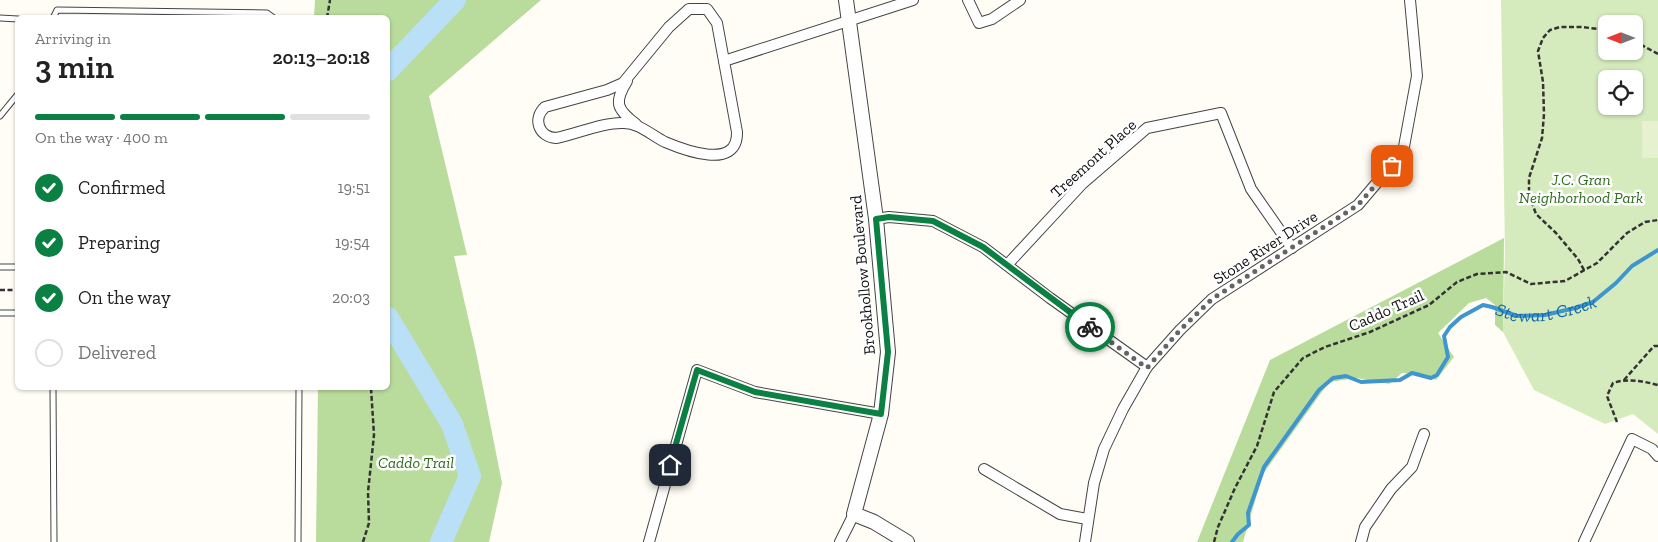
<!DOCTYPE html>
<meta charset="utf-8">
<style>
:root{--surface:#fff;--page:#f6f6f6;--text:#222;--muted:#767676;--line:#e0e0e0;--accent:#0b8043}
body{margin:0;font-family:"Zilla Slab",serif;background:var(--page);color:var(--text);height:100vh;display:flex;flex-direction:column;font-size:19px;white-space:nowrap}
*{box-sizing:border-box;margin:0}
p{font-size:16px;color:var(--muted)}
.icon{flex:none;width:28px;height:28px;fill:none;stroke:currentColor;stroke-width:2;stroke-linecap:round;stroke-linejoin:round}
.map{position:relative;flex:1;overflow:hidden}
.side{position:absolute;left:15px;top:15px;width:375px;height:375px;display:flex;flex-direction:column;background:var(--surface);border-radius:8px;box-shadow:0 1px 4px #0004}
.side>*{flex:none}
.needle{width:32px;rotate:270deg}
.fabs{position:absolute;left:1598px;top:15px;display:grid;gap:10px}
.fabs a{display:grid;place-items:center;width:45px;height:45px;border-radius:8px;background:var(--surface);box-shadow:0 1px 4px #0004;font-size:25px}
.pin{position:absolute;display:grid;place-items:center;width:42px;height:42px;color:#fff;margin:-21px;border-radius:10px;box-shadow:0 2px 8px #0006}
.courier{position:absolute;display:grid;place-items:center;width:50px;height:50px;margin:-25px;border:4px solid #0b8043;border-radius:50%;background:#fff;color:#222;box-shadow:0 1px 6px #0007}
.summary em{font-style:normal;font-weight:600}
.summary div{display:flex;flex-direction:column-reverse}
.summary{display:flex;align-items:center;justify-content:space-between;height:85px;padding:0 20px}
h1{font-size:32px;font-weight:600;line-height:38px}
.bar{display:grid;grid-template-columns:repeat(4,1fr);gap:8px 5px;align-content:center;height:60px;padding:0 20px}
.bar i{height:6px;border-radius:4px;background:var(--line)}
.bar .active{background:var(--accent)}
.bar p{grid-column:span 4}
ol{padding:0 20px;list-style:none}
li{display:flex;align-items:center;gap:15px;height:55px}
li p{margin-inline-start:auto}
li .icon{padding:5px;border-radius:50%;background:var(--accent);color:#fff;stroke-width:4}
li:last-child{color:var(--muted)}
li i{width:28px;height:28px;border:2px solid var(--line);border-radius:50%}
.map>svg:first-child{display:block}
.green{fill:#d5ebbd;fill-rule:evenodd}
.forest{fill:#b9dc9c}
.pitch{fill:#e6f2cf}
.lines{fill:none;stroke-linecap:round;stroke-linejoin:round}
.stream{stroke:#3f96cf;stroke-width:4}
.river{stroke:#b9e0f7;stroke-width:22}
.service-casing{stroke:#444;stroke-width:7}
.minor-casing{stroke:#444;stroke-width:12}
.tertiary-casing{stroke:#444;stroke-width:16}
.path{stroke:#333;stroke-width:2.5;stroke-dasharray:5 2.5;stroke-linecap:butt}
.service{stroke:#fff;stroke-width:5}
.minor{stroke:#fff;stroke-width:10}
.tertiary{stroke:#fff;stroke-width:14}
.done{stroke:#646461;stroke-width:5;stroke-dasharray:0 9}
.route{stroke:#0b8043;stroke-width:6}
.labels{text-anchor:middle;stroke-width:5;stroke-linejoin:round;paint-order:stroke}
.street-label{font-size:16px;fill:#111;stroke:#fff}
.park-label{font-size:16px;font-style:italic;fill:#2f6b1f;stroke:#fff}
.water-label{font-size:18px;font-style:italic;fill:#1768a6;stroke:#fff}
</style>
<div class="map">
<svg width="1658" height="542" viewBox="0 0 1658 542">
<rect width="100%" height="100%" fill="#fffdf5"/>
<path class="green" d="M1501,0h157v434l-25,-20 -28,10 -71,-34 -31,-58 2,-81zM1606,24h28v27h-28zM1606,79h28v27h-28z"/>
<g class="forest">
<path d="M315,0h226l-112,96 38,159 -13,1 22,96 26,131 -13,59h-173l2,-154h70v-370l-74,-1z"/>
<path d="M1504,238l-1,94 -8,-7v-20l-9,-7 -17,5 -31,30 16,24 -18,23 -16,-6 -18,-1 -13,11 -32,-6 -28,4 -66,92 -20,68h-46l73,-182z"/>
</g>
<rect class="pitch" x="1642" y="121" width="16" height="37"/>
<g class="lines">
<path class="stream" id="s1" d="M1232,542l6,-8 11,-9 -1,-12 16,-46 55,-77 14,-12 13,-2 15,6 39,-2 12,-7 19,5 6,-3 11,-18 -4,-21 6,-9 11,-10 22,-12 9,2 25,9 28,-1 30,-7 18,-6 23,-19 16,-17 26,-16"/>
<g class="river">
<path d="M388,70l67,-70"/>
<path d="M388,318l64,106 18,52 -29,66"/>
</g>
<defs>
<g id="service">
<path d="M0,18l18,1"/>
<path d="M53,18l4,-8 210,3 7,5"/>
<path d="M0,116l18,-22"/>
<path d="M0,267h18"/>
<path d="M0,313h18"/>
<path d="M53,388l1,154"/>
<path d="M298,542l1,-154"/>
</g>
<g id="minor">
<path d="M968,0l11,23 13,-4 28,-19"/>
<path d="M689,9h18l10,14 20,109c1,39 -53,18 -72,10 -14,-7 -26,-19 -41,-19 -21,-1 -47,11 -68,15 -17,-1 -24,-19 -11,-31l62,-17 16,-7 46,-56z"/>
<path d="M724,61l189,-61"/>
<path d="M627,81c-13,21 -11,28 9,43"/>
<path d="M876,219l13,-2 44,4 50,26 67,51 97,69"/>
<path d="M1007,265l75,-81 65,-56 74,-15 30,76 41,59"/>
<path d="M984,469l76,45 27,5"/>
<path d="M649,542l48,-172 58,22 126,22"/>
<path d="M840,542l14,-28"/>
<path d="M1085,542l9,-59 10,-34 19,-40 24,-42 33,-37 32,-31 146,-94 45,-53 14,-76 -7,-76"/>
<path d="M1361,542l4,-15 26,-38 21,-22 12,-33"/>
<path d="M1584,542l48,-103 20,10 6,7"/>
</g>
<path id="tertiary" d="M846,0l30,219 12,133 -7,62 -27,100 20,8 33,20"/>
</defs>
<use href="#service" class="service-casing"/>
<use href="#minor" class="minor-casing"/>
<use href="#tertiary" class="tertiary-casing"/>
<g class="path">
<path d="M327,18l3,-18"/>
<path d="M1634,41l24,13"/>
<path d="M1584,270l-6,-11 -22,-26 -20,-19 -7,-19v-17l13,-40 2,-24 -1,-32 -5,-31 5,-13 7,-8 10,-3h22l24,3"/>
<path d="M0,290h18"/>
<path d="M1624,380l30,-34h4"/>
<path d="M1617,422l-10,-26 6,-13c15,-5 29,-2 45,2"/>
<path d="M363,542l6,-19 -1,-31 6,-57 -3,-47"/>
<path d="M1214,542l4,-15 17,-39 22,-42 17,-54 29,-34 22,-11 45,-15 59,-27 28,-23 20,-8 29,-2 25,12 34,-3 32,-18 30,-30 18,-11 13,-2"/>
</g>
<use href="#service" class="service"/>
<use href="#minor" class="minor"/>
<use href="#tertiary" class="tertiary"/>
</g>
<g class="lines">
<path class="done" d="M1090,327l57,41 33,-38 32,-31 146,-94 34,-39"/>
<path class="route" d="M670,465l27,-95 58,22 126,22 7,-62 -12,-133 13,-2 44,4 50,26 107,80"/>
</g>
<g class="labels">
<g class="street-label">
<text transform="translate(1093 158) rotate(-42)" y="6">Treemont Place</text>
<text transform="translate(1265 247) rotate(-33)" y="6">Stone River Drive</text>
<text transform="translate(862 275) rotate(-95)" y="6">Brookhollow Boulevard</text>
<text transform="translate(1386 310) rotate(-24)" y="6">Caddo Trail</text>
</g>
<g class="park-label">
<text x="1581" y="185">J.C. Gran<tspan x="1581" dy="18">Neighborhood Park</tspan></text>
<text x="416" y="468">Caddo Trail</text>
</g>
<g class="water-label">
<text dy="6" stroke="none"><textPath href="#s1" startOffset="465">Stewart Creek</textPath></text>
</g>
</g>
</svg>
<div class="fabs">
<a><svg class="needle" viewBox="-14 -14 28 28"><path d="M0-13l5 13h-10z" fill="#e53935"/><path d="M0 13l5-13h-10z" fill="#767676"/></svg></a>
<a><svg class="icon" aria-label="locate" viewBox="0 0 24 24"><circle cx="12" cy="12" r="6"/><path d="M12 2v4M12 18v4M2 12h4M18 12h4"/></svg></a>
</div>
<div class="pin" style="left:1392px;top:166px;background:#ea580c"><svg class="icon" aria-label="bag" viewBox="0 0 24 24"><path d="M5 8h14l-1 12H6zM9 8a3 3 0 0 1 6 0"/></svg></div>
<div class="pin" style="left:670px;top:465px;background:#1f2937"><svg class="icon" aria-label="home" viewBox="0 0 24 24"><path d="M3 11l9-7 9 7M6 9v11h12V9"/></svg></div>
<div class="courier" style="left:1090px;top:327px"><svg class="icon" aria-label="bike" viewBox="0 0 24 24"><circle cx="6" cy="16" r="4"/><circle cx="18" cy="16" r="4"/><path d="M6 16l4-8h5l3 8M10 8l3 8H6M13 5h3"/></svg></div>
<section class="side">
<div class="summary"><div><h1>3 min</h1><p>Arriving in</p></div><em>20:13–20:18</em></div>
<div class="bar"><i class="active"></i><i class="active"></i><i class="active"></i><i></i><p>On the way · 400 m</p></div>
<ol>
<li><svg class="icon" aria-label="check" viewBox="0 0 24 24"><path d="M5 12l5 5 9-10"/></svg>Confirmed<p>19:51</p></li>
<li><svg class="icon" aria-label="check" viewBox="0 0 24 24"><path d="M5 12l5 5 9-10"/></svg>Preparing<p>19:54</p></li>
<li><svg class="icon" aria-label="check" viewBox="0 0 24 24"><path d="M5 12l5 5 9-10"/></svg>On the way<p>20:03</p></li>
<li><i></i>Delivered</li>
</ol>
</section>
</div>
